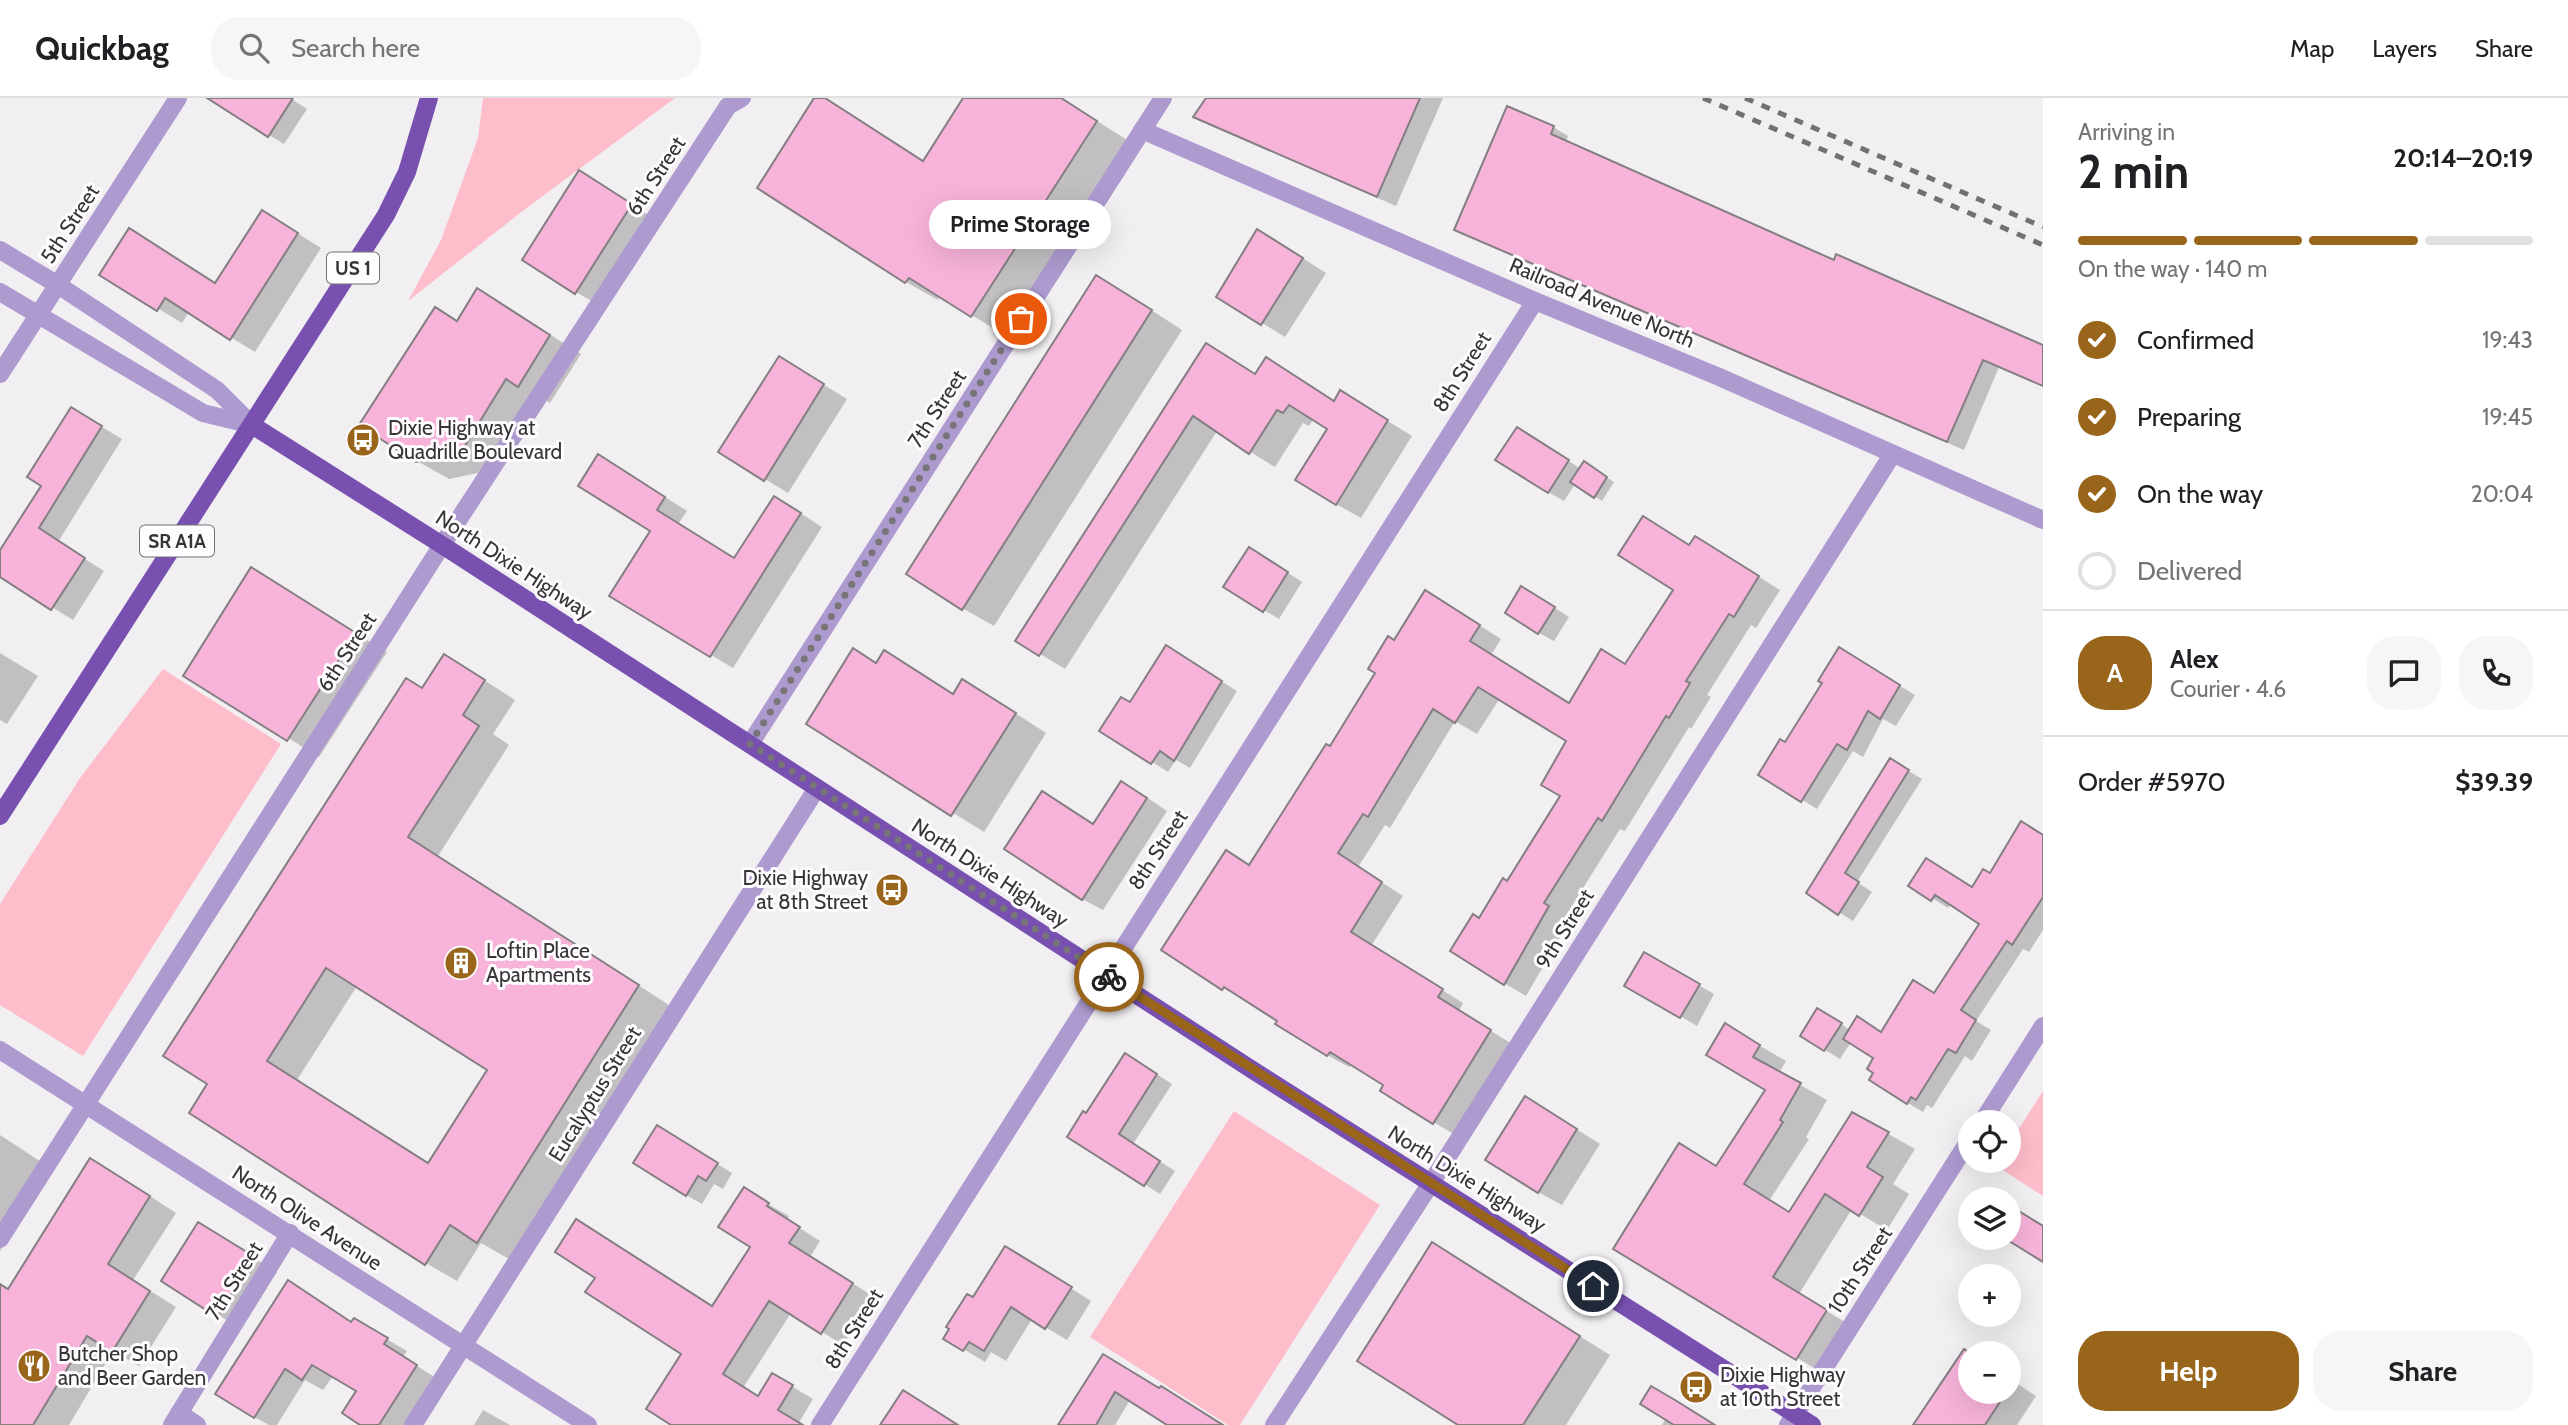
<!DOCTYPE html>
<meta charset="utf-8">
<style>
:root{--surface:#fff;--page:#f6f6f6;--text:#202124;--muted:#757577;--line:#e0e0e0;--accent:#98651a}
body{margin:0;font-family:Cabin,sans-serif;background:var(--page);color:var(--text);height:100vh;display:flex;flex-direction:column;font-size:26px;white-space:nowrap}
*{box-sizing:border-box;margin:0}
p{font-size:23px;color:var(--muted)}
.icon{flex:none;width:38px;height:38px;fill:none;stroke:currentColor;stroke-width:2;stroke-linecap:round;stroke-linejoin:round}
.map{position:relative;flex:1;overflow:hidden}
.drawer{display:flex;flex-direction:column;background:var(--surface);width:525px}
.drawer>*{flex:none}
.fabs{position:absolute;left:1958px;top:1012px;display:grid;gap:14px}
.fabs a{display:grid;place-items:center;width:63px;height:63px;border-radius:50%;background:var(--surface);box-shadow:0 7px 28px #0002;font-size:35px}
.pin{position:absolute;display:grid;place-items:center;width:60px;height:60px;color:#fff;margin:-30px;border:4px solid #fff;border-radius:50%;box-shadow:0 2px 7px #0007}
.courier{position:absolute;display:grid;place-items:center;width:70px;height:70px;margin:-35px;border:5px solid #98651a;border-radius:50%;background:#fff;color:#222;box-shadow:0 2px 9px #0007}
.bubble{position:absolute;height:49px;border-radius:24px;background:var(--surface);box-shadow:0 7px 28px #0002;font-size:23px;font-weight:700;line-height:49px;text-align:center}
.headline em{font-style:normal;font-weight:700}
.headline div{display:flex;flex-direction:column-reverse}
.headline{display:flex;align-items:center;justify-content:space-between;height:119px;padding:0 35px}
h1{font-size:46px;font-weight:700;line-height:52px}
.bar{display:grid;grid-template-columns:repeat(4,1fr);gap:10px 7px;align-content:center;height:84px;padding:0 35px}
.bar i{height:9px;border-radius:5px;background:var(--line)}
.bar .current{background:var(--accent)}
.bar p{grid-column:span 4}
.line{display:flex;align-items:center;gap:18px;padding:0 35px;border-top:2px solid var(--line)}
.line div{flex:1}
.round{display:grid;place-items:center;flex:none;width:74px;height:74px;border-radius:28px;background:var(--page)}
ol{padding:0 35px;list-style:none}
li{display:flex;align-items:center;gap:21px;height:77px}
li p{margin-inline-start:auto}
li .icon{padding:7px;border-radius:50%;background:var(--accent);color:#fff;stroke-width:4}
li:last-child{color:var(--muted)}
li i{width:38px;height:38px;border:4px solid var(--line);border-radius:50%}
.primary-button{display:flex;gap:14px;margin-top:auto;padding:14px 35px}
.primary-button a{flex:1;height:80px;border-radius:28px;background:var(--accent);color:#fff;font-size:28px;font-weight:700;line-height:80px;text-align:center}
.primary-button a+a{background:var(--page);color:var(--text)}
header{display:flex;align-items:center;gap:42px;box-sizing:border-box;height:98px;padding:0 35px;background:var(--surface);border-bottom:2px solid var(--line)}
header strong{font-size:33px}
nav{display:flex;gap:38px;margin-inline-start:auto;font-size:24px}
.search{width:490px;height:63px;background:var(--page);display:flex;align-items:center;gap:18px;box-sizing:border-box;padding:0 24px;border-radius:28px;color:var(--muted);font-size:26px}
main{display:flex;flex:1;min-height:0}
.map>svg:first-child{display:block}
.green{fill:#febdca}
.shadow{fill:#0003;fill-rule:evenodd}
.building{fill:#f7b3da;stroke:#837f81;stroke-width:2;fill-rule:evenodd}
.lines{fill:none;stroke-linecap:round;stroke-linejoin:round}
.minor{stroke:#ad9bd0;stroke-width:18}
.tertiary{stroke:#ad9bd0;stroke-width:18}
.primary{stroke:#7750b0;stroke-width:18}
.rail{stroke:#737073;stroke-width:5;stroke-dasharray:9 9;stroke-linecap:butt}
.done{stroke:#787578;stroke-width:7;stroke-dasharray:0 12.6}
.route{stroke:#98651a;stroke-width:9}
.labels{text-anchor:middle;stroke-width:6;stroke-linejoin:round;paint-order:stroke}
.shield{fill:#fffcff;stroke:#727072;stroke-width:2}
.shield-label{font-size:19px;font-weight:bold;fill:#363436}
.street-label{font-size:21px;fill:#363436;stroke:#fffcff}
.poi-label{font-size:21px;fill:#363436;stroke:#fffcff;text-anchor:start}
</style>
<header>
<strong>Quickbag</strong>
<div class="search"><svg class="icon" aria-label="search" viewBox="0 0 24 24"><circle cx="10" cy="10" r="6"/><path d="M15 15l6 6"/></svg>Search here</div>
<nav><a>Map</a><a>Layers</a><a>Share</a></nav>
</header>
<main>
<div class="map">
<svg width="2043" height="1327" viewBox="0 0 2043 1327">
<rect width="100%" height="100%" fill="#f2eff2"/>
<g class="green">
<path d="M483,0h192l-151,112 -116,91 33,-61 37,-102z"/>
<path d="M163,571l118,75 -198,312 -83,-51v-101l80,-126z"/>
<path d="M2043,993v105l-48,-31 4,-5h10v-16z"/>
<path d="M1234,1013l146,94 -140,220h-12l-138,-88z"/>
</g>
<g class="shadow">
<path d="M229,0h61l17,11 -23,35 -15,-9z"/>
<path d="M817,0h5l27,16 76,48 41,-64h95l66,42 -124,194 -63,-38 -2,4 -32,-18 -147,-94z"/>
<path d="M1208,0h235l-47,108 -182,-79 -18,-10z"/>
<path d="M1553,29l15,9 -2,6 269,121 208,84v39l-44,-19 -35,83 -492,-212 -15,-9z"/>
<path d="M603,88l52,33 -55,87 -24,-14z"/>
<path d="M286,128l35,22 -66,104 -66,-40 -7,11 -80,-49 113,10z"/>
<path d="M1282,147l44,28 -41,64 -67,-41z"/>
<path d="M1128,197l54,35 -188,296 -32,-18z"/>
<path d="M509,211l72,45 -31,49 -12,-7 -46,74 -43,9 -32,-18 41,-139z"/>
<path d="M1206,247l50,30 79,27 30,5 47,29 -51,82 -25,-14 -6,-76 -16,-10 -5,8 -6,-3 -28,44 -58,-36 -152,238 -48,-29z"/>
<path d="M803,274l44,27 -59,94 -23,-14z"/>
<path d="M92,323l30,18 -64,103 46,29 -31,49 -73,-45v-21z"/>
<path d="M1533,340l48,31 10,-1 23,14 -12,19 -27,-17 -11,17 -16,-9z"/>
<path d="M621,371l66,42 -9,13 57,36 62,-49 25,16 -89,141 -22,-13z"/>
<path d="M1690,448l27,5 63,39 -24,38 -5,-3 -44,70 4,2 -20,32 -2,-2 -64,104 -5,-2 -55,88 5,3 -44,76 -22,-13 -25,-63 29,-37 55,-87 6,-56 -69,-42 -23,36 -22,-13 -65,107 -5,-3 -27,42 45,29 -32,50 92,57 -4,8 53,33 -57,91 -73,-44 4,-6 -34,-22 -3,4 -22,-12 -47,-35 -35,-22 -1,2 -21,-12 27,-122 81,-118 63,-106 53,-37 54,34 -10,16 79,49 56,-38 50,-76z"/>
<path d="M1265,460l37,24 -23,37 -15,-9z"/>
<path d="M283,490l104,64 -68,105 -133,-82z"/>
<path d="M1538,499l31,20 -15,24 -15,-8z"/>
<path d="M0,555l38,23 -31,48 -7,-4z"/>
<path d="M1182,559l55,34 -47,77 -14,-8 -8,12 -66,-42z"/>
<path d="M1854,560l61,37 -19,31 -13,-7 -20,38 -10,-6 -36,58 -57,-35 26,-30 38,-62z"/>
<path d="M877,566l77,31 40,4 52,34 -62,99 -176,-109z"/>
<path d="M476,577l39,25 -22,34 16,11 -71,111 231,149 -160,254 -28,-16 -24,38 -31,-18 -216,-179 213,-394zM357,888l133,84 -60,94 -133,-84z"/>
<path d="M1890,662l32,19 -65,103 15,10 -19,29 -45,-28z"/>
<path d="M1143,697l24,16 -64,99 -21,-11 13,-73z"/>
<path d="M2043,738v94l-14,22 -6,-3 -47,72 15,9 -19,31 -7,-5 -33,52 -5,-3 -4,7 -15,-9 -33,-30 1,-15 -25,-16 -11,17 -15,-9 9,-31 16,11 32,3 53,-38 46,-72 -30,-19 -3,4 -37,-23 62,3z"/>
<path d="M1645,856l69,40 -17,32 -70,-41z"/>
<path d="M1726,928l60,35 -7,12 48,27 -21,37 3,2 -40,62 21,13 63,-100 62,35 -22,35 16,10 -22,36 -35,-21 -53,85 54,33 -29,47 -208,-126 101,-80 50,-78z"/>
<path d="M1141,966l31,20 -39,60 42,27 -15,23 -91,-58 18,-20z"/>
<path d="M1549,1014l51,32 -38,61 -24,-13z"/>
<path d="M0,1037l52,34 -52,82z"/>
<path d="M673,1039l59,36 -9,16 -9,-5 -12,20 -16,-9z"/>
<path d="M117,1077l59,38 -43,67 43,27 -37,59 -26,-15 -44,74h-69v-132l9,-2z"/>
<path d="M764,1104l25,14 -2,4 33,21 -10,16 63,39 -30,49 -52,-32 -48,75 16,10 14,-23 40,24 -15,25 2,1h-126l39,-118 40,-60z"/>
<path d="M222,1140l55,34 -36,57 -23,-14z"/>
<path d="M1026,1162l65,41 -24,39 -35,-21 -26,42 -15,-9 -6,10 -40,-24 28,-39z"/>
<path d="M1463,1165l147,92 -44,70h-104z"/>
<path d="M309,1196l44,29 1,-3 53,31 -4,6 33,21 -30,47h-43l-5,-34 -25,-15 -10,14 -18,-10 -28,45h-8l-15,-8z"/>
<path d="M1964,1253l6,4v36h39v-13l27,18 -19,29h-102z"/>
<path d="M1104,1258l117,69h-50l-41,-25 -15,25h-49z"/>
<path d="M483,1312l27,15h-36z"/>
<path d="M1666,1320l47,7h-51z"/>
</g>
<g class="building">
<path d="M207,0h86l-25,39z"/>
<path d="M814,0h11l98,63 40,-63h98l36,23 -126,196 -62,-39 -4,5 -148,-95z"/>
<path d="M1206,0h214l-43,99 -184,-80z"/>
<path d="M1507,8l47,20 -3,8 283,126 2,-6 207,91v41l-60,-26 -36,82 -493,-212z"/>
<path d="M579,72l53,34 -57,90 -53,-34z"/>
<path d="M262,112l36,23 -68,107 -65,-42 -8,13 -58,-36 30,-47 86,55z"/>
<path d="M1257,131l46,29 -42,67 -45,-28z"/>
<path d="M1096,177l56,35 -190,300 -56,-36z"/>
<path d="M477,190l73,47 -32,52 -12,-8 -45,73 -45,10 -57,-37 76,-118 22,14z"/>
<path d="M1206,245l49,31 11,-17 68,44 6,-11 48,30 -52,85 -41,-25 32,-51 -38,-24 -6,8 -6,-3 -28,44 -56,-38 -154,240 -24,-15z"/>
<path d="M779,258l45,28 -60,97 -46,-29z"/>
<path d="M71,309l31,19 -63,102 46,30 -34,52 -51,-33v-27l41,-64 -14,-9z"/>
<path d="M1517,329l52,33 -21,33 -53,-33z"/>
<path d="M598,356l67,43 -8,13 77,48 40,-62 27,17 -91,144 -101,-61 41,-65 -72,-45z"/>
<path d="M1584,363l23,16 -13,21 -24,-16z"/>
<path d="M1643,418l46,29 6,-9 64,40 -25,41 -5,-3 -43,67 4,2 -21,35 -3,-2 -64,105 -4,-3 -54,85 5,3 -45,79 -54,-34 23,-37 6,4 24,-40 4,3 53,-85 -19,-11 25,-44 -88,-54 -23,36 -22,-14 -65,108 -5,-3 -25,39 44,29 -31,50 92,57 -5,8 53,33 -58,94 -53,-33 3,-6 -53,-33 -3,4 -52,-32 2,-3 -53,-34 -2,3 -61,-40 65,-100 23,15 77,-121 4,2 45,-73 -7,-4 20,-33 6,4 31,-50 55,35 -10,16 99,62 32,-54 24,15 48,-74 -55,-35z"/>
<path d="M1249,449l39,25 -25,40 -40,-25z"/>
<path d="M251,469l105,66 -69,108 -104,-65z"/>
<path d="M1521,488l34,21 -17,27 -33,-21z"/>
<path d="M1166,547l56,36 -48,80 -14,-10 -9,13 -52,-33 22,-34 9,5z"/>
<path d="M1839,549l61,38 -20,34 -12,-8 -21,39 -10,-6 -36,58 -43,-27 22,-36 5,3 37,-59 -4,-2z"/>
<path d="M853,550l23,15 8,-13 69,44 9,-15 54,34 -65,103 -145,-92z"/>
<path d="M444,556l41,26 -22,35 16,11 -71,111 231,148 -162,258 -27,-18 -25,40 -236,-152 18,-29 -44,-28 243,-378 16,10zM326,870l161,102 -59,93 -161,-102z"/>
<path d="M1890,660l19,12 -64,103 14,9 -21,33 -32,-22z"/>
<path d="M1121,683l26,17 -65,102 -78,-51 38,-58 51,33z"/>
<path d="M2021,723l22,14v62l-31,48 -5,-4 -46,69 15,10 -20,33 -8,-4 -32,51 -5,-3 -4,7 -38,-24 4,-7 -6,-4 6,-11 -30,-19 14,-23 24,16 32,-52 21,13 45,-69 -44,-29 -4,6 -23,-15 18,-28 46,29 11,-18 7,4z"/>
<path d="M1644,854l56,32 -20,34 -56,-32z"/>
<path d="M1817,910l25,15 -18,28 -24,-15z"/>
<path d="M1725,925l35,22 -7,12 48,26 -21,37 3,2 -39,62 45,28 63,-100 37,20 -22,35 16,10 -24,39 -34,-22 -52,83 54,33 -31,50 -183,-111 66,-106 37,23 49,-76 -59,-35z"/>
<path d="M1125,955l32,21 -38,60 41,27 -16,25 -77,-49 16,-26 3,2z"/>
<path d="M1525,998l52,33 -39,64 -53,-33z"/>
<path d="M657,1027l61,38 -12,18 -8,-5 -12,20 -53,-33z"/>
<path d="M90,1060l60,38 -42,68 42,27 -38,61 -25,-16 -54,89h-33v-141l8,5z"/>
<path d="M744,1089l25,16 -2,3 33,21 -11,16 64,40 -32,51 -52,-33 -46,73 35,22 14,-23 21,12 -15,25 25,15h-132l-25,-16 35,-55 -96,-62 10,-14 -40,-26 21,-33 136,87 38,-59 -32,-20z"/>
<path d="M2009,1107l34,21v36l-34,-21z"/>
<path d="M198,1124l57,35 -38,60 -56,-36z"/>
<path d="M1432,1144l148,94 -57,89h-65l-101,-64z"/>
<path d="M1005,1148l67,41 -27,42 -34,-22 -27,44 -15,-9 -6,9 -20,-12 6,-10 -3,-2 21,-33 6,3z"/>
<path d="M288,1182l63,42 3,-4 34,20 -4,6 33,21 -38,60h-19l-18,-12 14,-22 -44,-26 -10,15 -17,-11 -31,49 -39,-24z"/>
<path d="M1964,1251l6,4v38h37l-22,34h-72z"/>
<path d="M1103,1256l56,34 2,-2 62,39h-56l-52,-33 -19,33h-38z"/>
<path d="M1651,1288l24,14 40,25h-41l-34,-21z"/>
<path d="M903,1292l55,35h-78z"/>
</g>
<g class="lines">
<g class="minor">
<path d="M1142,32l393,171 182,75 326,144"/>
<path d="M0,276l178,-276"/>
<path d="M750,646l413,-646"/>
<path d="M1982,1024l61,-96"/>
<path d="M0,1141l442,-694 286,-439 14,-8"/>
<path d="M179,1315l18,12"/>
<path d="M172,1327l118,-192"/>
<path d="M413,1327l404,-637"/>
<path d="M820,1327l715,-1124"/>
<path d="M1274,1327l157,-242 461,-728"/>
<path d="M1788,1327l182,-286"/>
</g>
<g class="tertiary">
<path d="M0,152l58,35 159,105 35,35"/>
<path d="M0,194l203,121 49,12"/>
<path d="M0,952l588,375"/>
</g>
<g class="primary">
<path d="M252,327l190,120 809,524 561,356"/>
<path d="M0,718l386,-601 21,-43 22,-74"/>
</g>
<g class="rail">
<path d="M1703,0l340,147"/>
<path d="M1745,0l298,129"/>
</g>
</g>
<g class="lines">
<path class="done" d="M1021,221l-271,425 359,233"/>
<path class="route" d="M1109,879l484,309"/>
</g>
<defs>
<symbol id="bus-disc" viewBox="-11 -11 22 22"><circle r="9.5" fill="#98651a" stroke="#fffcff"/><path d="M-5-6H5V4H4V6H2V4H-2V6H-4V4H-5ZM-3.5-4V0h7V-4ZM-3.5 1.2v1.5H-2V1.2ZM2 1.2v1.5H3.5V1.2Z" fill="#fff"/></symbol>
<symbol id="building-disc" viewBox="-11 -11 22 22"><circle r="9.5" fill="#98651a" stroke="#fffcff"/><path d="M-4-6H4V6H1V3H-1V6H-4ZM-2.5-4.3h1.7v1.8h-1.7ZM.8-4.3h1.7v1.8H.8ZM-2.5-1h1.7V.8h-1.7ZM.8-1h1.7V.8H.8Z" fill="#fff"/></symbol>
<symbol id="restaurant-disc" viewBox="-11 -11 22 22"><circle r="9.5" fill="#98651a" stroke="#fffcff"/><path d="M-5-6h1v4h1v-4h1v4h1v-4h1v5L-1.5 .5V6h-2V.5L-5-1ZM5-6V6H3V1.5H1.5Q1.5-4 5-6Z" fill="#fff"/></symbol>
</defs>
<g fill-rule="evenodd">
<use href="#bus-disc" x="344" y="323" width="38" height="38"/>
<use href="#bus-disc" x="873" y="773" width="38" height="38"/>
<use href="#building-disc" x="442" y="846" width="38" height="38"/>
<use href="#restaurant-disc" x="15" y="1249" width="38" height="38"/>
<use href="#bus-disc" x="1677" y="1270" width="38" height="38"/>
</g>
<g class="labels">
<g class="shield">
<rect x="327" y="154.5" width="52" height="31" rx="5"/>
<rect x="140" y="427.5" width="74" height="31" rx="5"/>
</g>
<g class="shield-label">
<text x="353" y="177">US 1</text>
<text x="177" y="450">SR A1A</text>
</g>
<g class="street-label">
<text transform="translate(656 78) rotate(-57)" y="7">6th Street</text>
<text transform="translate(70 126) rotate(-57)" y="7">5th Street</text>
<text transform="translate(1602 205) rotate(23)" y="7">Railroad Avenue North</text>
<text transform="translate(1462 274) rotate(-58)" y="7">8th Street</text>
<text transform="translate(937 311) rotate(-57)" y="7">7th Street</text>
<text transform="translate(514 467) rotate(33)" y="7">North Dixie Highway</text>
<text transform="translate(347 554) rotate(-57)" y="7">6th Street</text>
<text transform="translate(1158 752) rotate(-57)" y="7">8th Street</text>
<text transform="translate(990 775) rotate(33)" y="7">North Dixie Highway</text>
<text transform="translate(1565 831) rotate(-58)" y="7">9th Street</text>
<text transform="translate(595 996) rotate(-58)" y="7">Eucalyptus Street</text>
<text transform="translate(1467 1081) rotate(32)" y="7">North Dixie Highway</text>
<text transform="translate(307 1120) rotate(33)" y="7">North Olive Avenue</text>
<text transform="translate(1860 1172) rotate(-57)" y="7">10th Street</text>
<text transform="translate(234 1183) rotate(-58)" y="7">7th Street</text>
<text transform="translate(854 1231) rotate(-58)" y="7">8th Street</text>
</g>
<g class="poi-label">
<text x="388" y="337">Dixie Highway at<tspan x="388" dy="24">Quadrille Boulevard</tspan></text>
<text x="868" y="787" text-anchor="end">Dixie Highway<tspan x="868" dy="24">at 8th Street</tspan></text>
<text x="486" y="860">Loftin Place<tspan x="486" dy="24">Apartments</tspan></text>
<text x="58" y="1263">Butcher Shop<tspan x="58" dy="24">and Beer Garden</tspan></text>
<text x="1720" y="1284">Dixie Highway<tspan x="1720" dy="24">at 10th Street</tspan></text>
</g>
</g>
</svg>
<div class="fabs">
<a><svg class="icon" aria-label="locate" viewBox="0 0 24 24"><circle cx="12" cy="12" r="6"/><path d="M12 2v4M12 18v4M2 12h4M18 12h4"/></svg></a>
<a><svg class="icon" aria-label="layers" viewBox="0 0 24 24"><path d="M12 4l9 5-9 5-9-5zM3 14l9 5 9-5"/></svg></a>
<a>+</a>
<a>−</a>
</div>
<div class="pin" style="left:1021px;top:221px;background:#ea580c"><svg class="icon" aria-label="bag" viewBox="0 0 24 24"><path d="M5 8h14l-1 12H6zM9 8a3 3 0 0 1 6 0"/></svg></div>
<div class="pin" style="left:1593px;top:1188px;background:#1f2937"><svg class="icon" aria-label="home" viewBox="0 0 24 24"><path d="M3 11l9-7 9 7M6 9v11h12V9"/></svg></div>
<div class="courier" style="left:1109px;top:879px"><svg class="icon" aria-label="bike" viewBox="0 0 24 24"><circle cx="6" cy="16" r="4"/><circle cx="18" cy="16" r="4"/><path d="M6 16l4-8h5l3 8M10 8l3 8H6M13 5h3"/></svg></div>
<div class="bubble" style="left:929px;top:102px;width:182px">Prime Storage</div>
</div>
<section class="drawer">
<div class="headline"><div><h1>2 min</h1><p>Arriving in</p></div><em>20:14–20:19</em></div>
<div class="bar"><i class="current"></i><i class="current"></i><i class="current"></i><i></i><p>On the way · 140 m</p></div>
<ol>
<li><svg class="icon" aria-label="check" viewBox="0 0 24 24"><path d="M5 12l5 5 9-10"/></svg>Confirmed<p>19:43</p></li>
<li><svg class="icon" aria-label="check" viewBox="0 0 24 24"><path d="M5 12l5 5 9-10"/></svg>Preparing<p>19:45</p></li>
<li><svg class="icon" aria-label="check" viewBox="0 0 24 24"><path d="M5 12l5 5 9-10"/></svg>On the way<p>20:04</p></li>
<li><i></i>Delivered</li>
</ol>
<div class="line" style="height:126px"><b class="round" style="background:var(--accent);color:#fff">A</b><div><b>Alex</b><p>Courier · 4.6</p></div><a class="round"><svg class="icon" aria-label="chat" viewBox="0 0 24 24"><path d="M4 5h16v11H9l-5 4z"/></svg></a><a class="round"><svg class="icon" aria-label="phone" viewBox="0 0 24 24"><path d="M5 4h4l2 5-3 2q2 4 5 5l2-3 5 2v4C11 20 4 13 5 4z"/></svg></a></div>
<div class="line" style="height:91px"><div>Order #5970</div><b>$39.39</b></div>
<div class="primary-button"><a>Help</a><a>Share</a></div>
</section>
</main>
